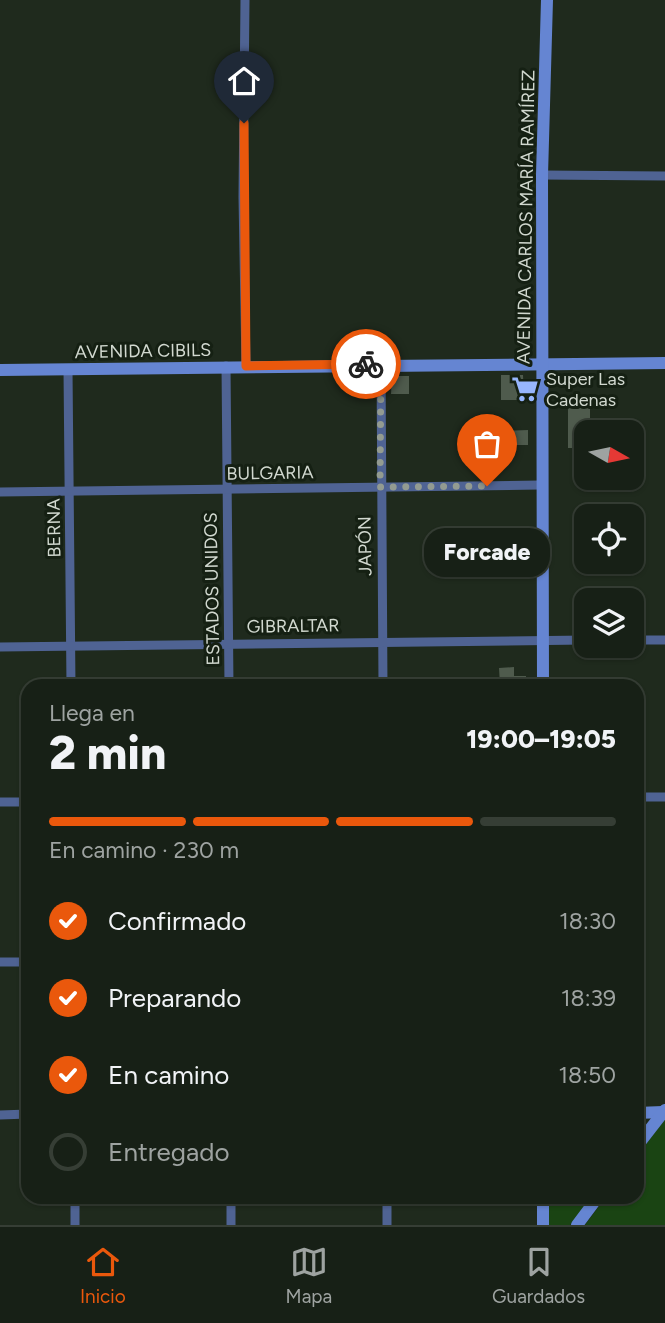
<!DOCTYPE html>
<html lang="es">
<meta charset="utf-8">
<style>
:root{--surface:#172016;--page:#20281f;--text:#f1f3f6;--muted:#9ea3a1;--line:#363e35;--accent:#ea580c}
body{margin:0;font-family:Figtree,sans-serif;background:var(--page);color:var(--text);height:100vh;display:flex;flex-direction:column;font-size:26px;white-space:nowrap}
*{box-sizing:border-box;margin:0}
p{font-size:23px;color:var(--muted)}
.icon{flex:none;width:38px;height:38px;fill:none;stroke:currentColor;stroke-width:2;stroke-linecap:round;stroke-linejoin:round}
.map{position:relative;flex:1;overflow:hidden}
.drawer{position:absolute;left:21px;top:679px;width:623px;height:525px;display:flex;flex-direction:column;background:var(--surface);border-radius:21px;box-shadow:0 2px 5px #0004,0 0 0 2px var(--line)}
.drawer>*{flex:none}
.needle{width:46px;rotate:99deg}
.tools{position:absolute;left:574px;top:420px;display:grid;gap:14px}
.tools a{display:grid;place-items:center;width:70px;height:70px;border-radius:14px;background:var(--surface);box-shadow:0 2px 5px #0004,0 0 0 2px var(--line);font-size:35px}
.pin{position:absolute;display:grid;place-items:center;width:60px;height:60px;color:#fff;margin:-72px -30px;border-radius:50% 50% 50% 0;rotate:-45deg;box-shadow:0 0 7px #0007}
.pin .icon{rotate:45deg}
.courier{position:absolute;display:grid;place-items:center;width:70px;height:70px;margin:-35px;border:5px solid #ea580c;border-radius:50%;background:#fff;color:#222;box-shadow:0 2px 9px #0007}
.bubble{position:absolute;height:49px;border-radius:21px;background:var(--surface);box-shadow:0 2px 5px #0004,0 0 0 2px var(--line);font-size:23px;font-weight:800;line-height:49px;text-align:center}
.headline em{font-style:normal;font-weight:800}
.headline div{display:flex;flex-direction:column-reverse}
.headline{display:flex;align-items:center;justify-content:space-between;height:119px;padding:0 28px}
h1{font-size:46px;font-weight:800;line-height:52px}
.bar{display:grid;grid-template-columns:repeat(4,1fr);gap:10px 7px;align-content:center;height:84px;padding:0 28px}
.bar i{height:9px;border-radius:5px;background:var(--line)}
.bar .on{background:var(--accent)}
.bar p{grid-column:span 4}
ol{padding:0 28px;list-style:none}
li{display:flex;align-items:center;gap:21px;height:77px}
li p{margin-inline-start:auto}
li .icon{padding:7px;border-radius:50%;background:var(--accent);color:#fff;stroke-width:4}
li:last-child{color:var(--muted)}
li i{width:38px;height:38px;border:4px solid var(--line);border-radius:50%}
.menu{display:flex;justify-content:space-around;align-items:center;height:98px;border-top:2px solid var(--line);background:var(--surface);font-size:19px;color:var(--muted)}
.menu a{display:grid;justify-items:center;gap:4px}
.menu .on{color:var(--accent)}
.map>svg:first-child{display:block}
.green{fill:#1a4413}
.building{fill:#4f5b4d}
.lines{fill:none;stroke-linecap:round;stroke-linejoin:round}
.street{stroke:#4f6393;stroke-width:9}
.secondary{stroke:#6585d2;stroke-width:12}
.done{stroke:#939b91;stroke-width:7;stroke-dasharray:0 12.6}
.route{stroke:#ea580c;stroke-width:9}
.labels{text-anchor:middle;stroke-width:6;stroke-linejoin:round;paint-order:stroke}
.street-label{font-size:18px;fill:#d1d8cf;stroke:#152013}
.poi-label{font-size:18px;fill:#d1d8cf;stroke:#152013;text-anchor:start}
</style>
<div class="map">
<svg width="665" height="1225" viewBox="0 0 665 1225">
<rect width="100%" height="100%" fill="#1f2a1d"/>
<g class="green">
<path d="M665,1119v106h-80l21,-28h31v-41z"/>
<path d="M549,1197h43l-22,28h-21z"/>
</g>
<g class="building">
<path d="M501,375h22l1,25h-23z"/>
<path d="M392,376h17v18h-18z"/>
<path d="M568,399h22v33h-4v4h-7v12h-11z"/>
<path d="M528,430v15h-24v-14z"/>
<rect x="511" y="530" width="16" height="12"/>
<path d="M514,667v9h12v10h-26l-1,-18z"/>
</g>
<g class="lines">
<g class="street">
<path d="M245,0l-2,197 3,169"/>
<path d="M542,175l123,1"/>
<path d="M381,364l2,322"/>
<path d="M226,366l3,320"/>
<path d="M68,370l3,316"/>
<path d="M0,492l540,-7"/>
<path d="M632,640h33"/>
<path d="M0,647l586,-7"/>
<path d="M637,797h28"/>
<path d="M0,802h28"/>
<path d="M0,962h28"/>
<path d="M0,1115l28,-1"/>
<path d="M75,1197v28"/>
<path d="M387,1197v28"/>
<path d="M231,1225v-28"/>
</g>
<g class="secondary">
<path d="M0,370l665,-7"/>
<path d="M543,686l-1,-511 5,-175"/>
<path d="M637,1113l26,-1"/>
<path d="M637,1146l28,-36"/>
<path d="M543,1197v28"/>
<path d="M577,1225l21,-28"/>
</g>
</g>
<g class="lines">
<path class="done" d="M366,364h15l-1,123 107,-1"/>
<path class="route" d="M244,123l2,243 120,-2"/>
</g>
<defs>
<symbol id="supermarket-bare" viewBox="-9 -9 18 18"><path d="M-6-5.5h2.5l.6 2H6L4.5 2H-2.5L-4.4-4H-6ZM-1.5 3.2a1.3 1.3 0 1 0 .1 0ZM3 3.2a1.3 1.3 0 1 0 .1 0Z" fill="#97b6fd" stroke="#152013" stroke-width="2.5" paint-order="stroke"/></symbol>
</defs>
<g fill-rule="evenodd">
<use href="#supermarket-bare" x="506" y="370" width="38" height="38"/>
</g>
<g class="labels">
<g class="street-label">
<text transform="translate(526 217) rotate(-89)" y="6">AVENIDA CARLOS MARÍA RAMÍREZ</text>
<text transform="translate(143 351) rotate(-1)" y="6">AVENIDA CIBILS</text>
<text transform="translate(270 473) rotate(-1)" y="6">BULGARIA</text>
<text transform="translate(54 528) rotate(-91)" y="6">BERNA</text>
<text transform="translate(365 546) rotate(-91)" y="6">JAPÓN</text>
<text transform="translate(212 589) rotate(-91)" y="6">ESTADOS UNIDOS</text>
<text transform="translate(293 626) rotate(-1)" y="6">GIBRALTAR</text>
</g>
<g class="poi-label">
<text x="546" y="385">Super Las<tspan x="546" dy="21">Cadenas</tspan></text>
</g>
</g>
</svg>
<div class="tools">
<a><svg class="needle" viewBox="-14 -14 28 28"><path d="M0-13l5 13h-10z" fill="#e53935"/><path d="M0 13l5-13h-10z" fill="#9ea3a1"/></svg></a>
<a><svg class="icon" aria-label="locate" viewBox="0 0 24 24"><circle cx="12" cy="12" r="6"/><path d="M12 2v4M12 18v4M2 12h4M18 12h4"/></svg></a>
<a><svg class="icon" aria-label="layers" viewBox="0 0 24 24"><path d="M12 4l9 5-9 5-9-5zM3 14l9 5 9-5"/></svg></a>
</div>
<div class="pin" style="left:487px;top:486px;background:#ea580c"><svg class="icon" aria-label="bag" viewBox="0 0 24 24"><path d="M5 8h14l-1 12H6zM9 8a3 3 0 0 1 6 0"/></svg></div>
<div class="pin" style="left:244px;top:123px;background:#1f2937"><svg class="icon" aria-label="home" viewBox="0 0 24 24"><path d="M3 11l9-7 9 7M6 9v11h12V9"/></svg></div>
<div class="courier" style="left:366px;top:364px"><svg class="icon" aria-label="bike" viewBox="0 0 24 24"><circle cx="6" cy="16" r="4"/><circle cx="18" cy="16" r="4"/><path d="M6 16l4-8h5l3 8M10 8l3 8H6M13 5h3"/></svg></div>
<div class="bubble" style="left:424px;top:528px;width:126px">Forcade</div>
<section class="drawer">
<div class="headline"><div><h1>2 min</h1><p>Llega en</p></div><em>19:00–19:05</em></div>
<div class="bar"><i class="on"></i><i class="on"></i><i class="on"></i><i></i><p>En camino · 230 m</p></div>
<ol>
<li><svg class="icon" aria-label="check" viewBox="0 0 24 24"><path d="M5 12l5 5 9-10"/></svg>Confirmado<p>18:30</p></li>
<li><svg class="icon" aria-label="check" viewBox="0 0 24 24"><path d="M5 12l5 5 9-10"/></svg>Preparando<p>18:39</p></li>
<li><svg class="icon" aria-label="check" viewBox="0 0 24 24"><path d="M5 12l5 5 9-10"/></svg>En camino<p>18:50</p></li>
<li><i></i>Entregado</li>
</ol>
</section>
</div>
<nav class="menu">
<a class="on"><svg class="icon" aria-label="home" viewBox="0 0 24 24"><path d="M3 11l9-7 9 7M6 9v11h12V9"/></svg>Inicio</a>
<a><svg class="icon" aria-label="map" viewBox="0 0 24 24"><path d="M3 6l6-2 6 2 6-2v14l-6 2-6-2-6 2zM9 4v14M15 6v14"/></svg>Mapa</a>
<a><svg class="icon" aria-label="saved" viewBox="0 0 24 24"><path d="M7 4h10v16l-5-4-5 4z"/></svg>Guardados</a>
</nav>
